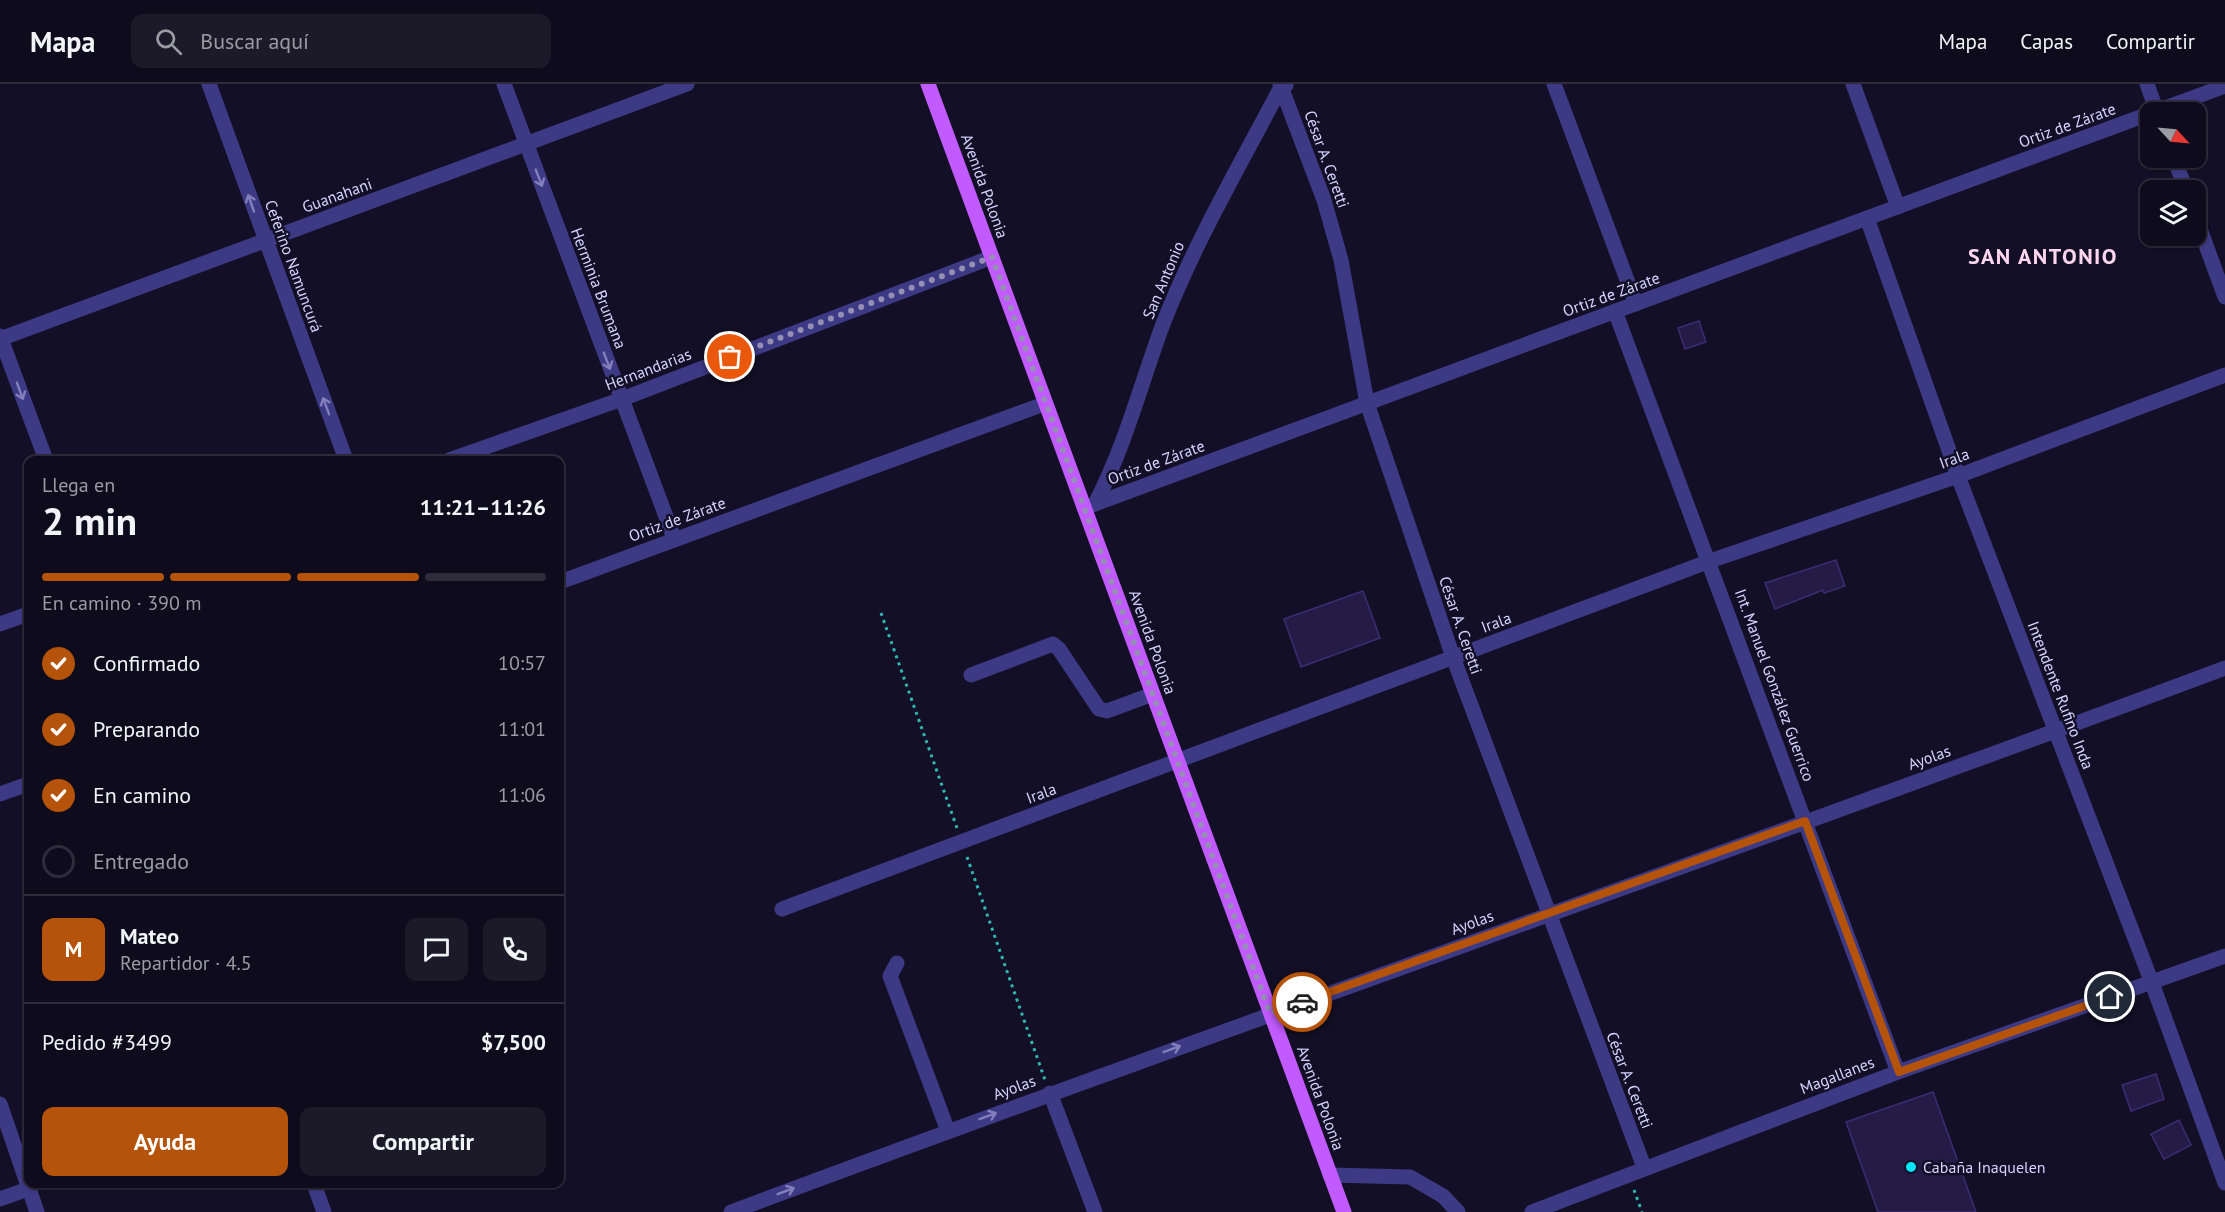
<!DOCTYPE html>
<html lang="es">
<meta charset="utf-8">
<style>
:root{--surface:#0e0b1c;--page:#1c1929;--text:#f1f3f6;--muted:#9b9ba3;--line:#2e2b3b;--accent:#b45309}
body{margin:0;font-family:"PT Sans",sans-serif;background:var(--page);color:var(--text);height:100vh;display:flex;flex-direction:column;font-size:22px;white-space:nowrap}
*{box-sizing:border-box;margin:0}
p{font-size:20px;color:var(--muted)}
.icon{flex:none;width:33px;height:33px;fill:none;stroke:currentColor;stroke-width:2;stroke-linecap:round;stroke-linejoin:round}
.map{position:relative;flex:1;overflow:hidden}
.details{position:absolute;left:24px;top:372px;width:540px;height:732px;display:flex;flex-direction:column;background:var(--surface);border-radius:12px;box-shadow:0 2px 4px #0004,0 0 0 2px var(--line)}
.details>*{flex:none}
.needle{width:39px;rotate:116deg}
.tools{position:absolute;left:2140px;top:18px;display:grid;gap:12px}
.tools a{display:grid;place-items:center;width:66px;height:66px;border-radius:12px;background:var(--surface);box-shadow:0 2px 4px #0004,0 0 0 2px var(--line);font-size:30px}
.pin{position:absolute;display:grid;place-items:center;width:51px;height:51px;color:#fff;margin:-26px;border:3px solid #fff;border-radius:50%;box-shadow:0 2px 6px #0007}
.courier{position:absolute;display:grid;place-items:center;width:60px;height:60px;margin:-30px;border:4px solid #b45309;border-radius:50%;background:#fff;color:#222;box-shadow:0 2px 8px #0007}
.overview em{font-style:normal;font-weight:700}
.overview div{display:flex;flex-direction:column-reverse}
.overview{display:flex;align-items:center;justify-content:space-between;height:102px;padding:0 18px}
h1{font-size:39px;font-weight:700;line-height:45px}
.bar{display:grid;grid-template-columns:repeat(4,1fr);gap:9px 6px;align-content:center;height:72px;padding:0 18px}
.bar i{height:8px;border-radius:4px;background:var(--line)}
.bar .on{background:var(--accent)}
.bar p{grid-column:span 4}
.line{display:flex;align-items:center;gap:15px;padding:0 18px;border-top:2px solid var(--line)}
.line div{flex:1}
.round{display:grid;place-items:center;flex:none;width:63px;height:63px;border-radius:12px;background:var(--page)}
ol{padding:0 18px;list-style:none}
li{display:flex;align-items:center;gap:18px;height:66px}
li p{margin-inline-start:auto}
li .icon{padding:6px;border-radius:50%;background:var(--accent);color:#fff;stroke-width:4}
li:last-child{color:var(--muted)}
li i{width:33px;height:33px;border:3px solid var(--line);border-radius:50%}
.button{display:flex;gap:12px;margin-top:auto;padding:12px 18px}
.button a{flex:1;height:69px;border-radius:12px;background:var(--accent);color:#fff;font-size:24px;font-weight:700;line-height:69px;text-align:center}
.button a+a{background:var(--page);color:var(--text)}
header{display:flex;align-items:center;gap:36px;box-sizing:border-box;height:84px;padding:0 30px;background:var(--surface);border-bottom:2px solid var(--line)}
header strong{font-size:28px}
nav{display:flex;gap:33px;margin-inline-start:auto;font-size:21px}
.search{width:420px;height:54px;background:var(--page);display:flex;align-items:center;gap:15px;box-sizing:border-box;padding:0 21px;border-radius:12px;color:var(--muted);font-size:22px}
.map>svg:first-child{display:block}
.building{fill:#241b47;stroke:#3b2d73;stroke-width:1.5}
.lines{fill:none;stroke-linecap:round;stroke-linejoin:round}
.path{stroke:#2fb8b0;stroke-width:3;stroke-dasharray:3 4.5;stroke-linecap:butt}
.minor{stroke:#3d3a85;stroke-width:15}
.major{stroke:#c25bff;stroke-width:15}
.oneway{stroke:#837fbc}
.done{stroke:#948fb3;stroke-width:6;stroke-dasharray:0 10.8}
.route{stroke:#b45309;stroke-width:8}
.poi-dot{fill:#00e5ff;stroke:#130f26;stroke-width:2}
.labels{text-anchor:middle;stroke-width:5;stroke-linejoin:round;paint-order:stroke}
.street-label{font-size:16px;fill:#d9d4ff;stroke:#130f26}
.poi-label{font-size:16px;fill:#d9d4ff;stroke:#130f26;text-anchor:start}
.district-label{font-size:22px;font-weight:bold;letter-spacing:1.5px;fill:#ffd6f0;stroke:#130f26}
</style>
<header>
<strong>Mapa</strong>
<div class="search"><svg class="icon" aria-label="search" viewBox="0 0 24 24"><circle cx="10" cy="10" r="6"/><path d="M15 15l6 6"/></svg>Buscar aquí</div>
<nav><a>Mapa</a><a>Capas</a><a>Compartir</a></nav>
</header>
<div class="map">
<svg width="2225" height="1128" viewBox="0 0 2225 1128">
<rect width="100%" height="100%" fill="#130f26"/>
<g class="building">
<path d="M1699,237l7,21 -21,7 -7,-21z"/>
<path d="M1836,476l9,26 -21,7 -1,-3 -48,19 -10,-26z"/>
<path d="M1363,507l17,47 -79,29 -17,-48z"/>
<path d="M2156,990l8,25 -33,12 -9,-26z"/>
<path d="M1933,1008l43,120h-98l-32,-90z"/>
<path d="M2179,1036l12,25 -27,14 -13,-25z"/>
</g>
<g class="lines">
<g class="path">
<path d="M881,529l76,215"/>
<path d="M967,773l78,223"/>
<path d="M1634,1106l8,22"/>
</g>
<g class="minor">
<path d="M209,0l137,376"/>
<path d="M504,0l170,454"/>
<path d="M1280,0l44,116 17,60 26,143 86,254 191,510"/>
<path d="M1554,0l82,220"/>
<path d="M1853,0l45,123"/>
<path d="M2147,0l10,28"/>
<path d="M2154,28l71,-26"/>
<path d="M2174,74l12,32"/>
<path d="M1867,134l91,258 194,507 73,200"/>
<path d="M2196,134l29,79"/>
<path d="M1615,227l283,761"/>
<path d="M0,252l46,124"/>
<path d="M0,255l687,-255"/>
<path d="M449,376l173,-61 370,-142"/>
<path d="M1095,420c31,-60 45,-118 68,-180 32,-82 77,-159 118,-237l5,-2"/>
<path d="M1084,424l1067,-395"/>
<path d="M560,498l484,-178"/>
<path d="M0,540l28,-10"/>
<path d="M971,591l82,-31 6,5 40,60 8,2 46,-17"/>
<path d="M0,710l28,-10"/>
<path d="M782,825l928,-348 248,-85 267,-101"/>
<path d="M897,879l-7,13 58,155"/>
<path d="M1050,1009l45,119"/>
<path d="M0,1020l37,108"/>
<path d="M1330,1091l80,2 33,19 15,16"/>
<path d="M314,1100l10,28"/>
<path d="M0,1115l28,-10"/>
<path d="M731,1128c497,-186 998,-358 1494,-544"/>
<path d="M1532,1128l366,-140 327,-116"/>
</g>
<path class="major" d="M928,0l416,1128"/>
</g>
<defs><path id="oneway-shaft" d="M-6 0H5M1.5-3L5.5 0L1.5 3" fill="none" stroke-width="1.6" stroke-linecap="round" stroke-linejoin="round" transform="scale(1.5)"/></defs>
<g class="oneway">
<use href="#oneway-shaft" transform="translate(539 94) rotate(69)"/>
<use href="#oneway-shaft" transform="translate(251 119) rotate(-109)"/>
<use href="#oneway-shaft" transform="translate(607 277) rotate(69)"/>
<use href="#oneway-shaft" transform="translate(20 307) rotate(70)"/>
<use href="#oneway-shaft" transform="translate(326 322) rotate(-110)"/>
<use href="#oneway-shaft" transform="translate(1172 965) rotate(-20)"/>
<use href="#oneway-shaft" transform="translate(988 1032) rotate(-20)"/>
<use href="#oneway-shaft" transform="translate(786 1107) rotate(-21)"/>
</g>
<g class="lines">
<path class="done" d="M730,273l262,-100 278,756 32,-11"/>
<path class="route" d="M1302,918l503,-181 94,251 211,-75"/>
</g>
<circle class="poi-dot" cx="1911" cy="1083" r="6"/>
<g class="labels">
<g class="street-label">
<text transform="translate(2067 41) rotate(-20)" y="6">Ortiz de Zárate</text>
<text transform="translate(1327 75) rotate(70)" y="6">César A. Ceretti</text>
<text transform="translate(985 102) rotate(70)" y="6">Avenida Polonia</text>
<text transform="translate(337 111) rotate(-20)" y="6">Guanahani</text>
<text transform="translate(294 182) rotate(70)" y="6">Ceferino Namuncurá</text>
<text transform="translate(1163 196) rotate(-67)" y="6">San Antonio</text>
<text transform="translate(599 204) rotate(69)" y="6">Herminia Brumana</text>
<text transform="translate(1611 210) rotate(-20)" y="6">Ortiz de Zárate</text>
<text transform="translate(648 285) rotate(-21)" y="6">Hernandarias</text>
<text transform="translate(1954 374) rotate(-20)" y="6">Irala</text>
<text transform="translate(1156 378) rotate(-20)" y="6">Ortiz de Zárate</text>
<text transform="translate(677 435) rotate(-20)" y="6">Ortiz de Zárate</text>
<text transform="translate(1496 538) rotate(-20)" y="6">Irala</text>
<text transform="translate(1461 541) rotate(71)" y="6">César A. Ceretti</text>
<text transform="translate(1153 558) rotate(70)" y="6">Avenida Polonia</text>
<text transform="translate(1775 601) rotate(70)" y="6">Int. Manuel González Guerrico</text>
<text transform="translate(2061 611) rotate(69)" y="6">Intendente Rufino Inda</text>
<text transform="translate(1929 673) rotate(-20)" y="6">Ayolas</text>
<text transform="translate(1041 709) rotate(-20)" y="6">Irala</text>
<text transform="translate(1472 838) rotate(-20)" y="6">Ayolas</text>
<text transform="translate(1837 991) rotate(-21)" y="6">Magallanes</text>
<text transform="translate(1630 996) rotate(69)" y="6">César A. Ceretti</text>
<text transform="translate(1014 1003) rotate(-20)" y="6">Ayolas</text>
<text transform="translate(1321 1014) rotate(70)" y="6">Avenida Polonia</text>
</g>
<g class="poi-label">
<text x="1923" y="1089">Cabaña Inaquelen</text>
</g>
<g class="district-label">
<text x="2043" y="180">SAN ANTONIO</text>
</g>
</g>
</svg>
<div class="tools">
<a><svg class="needle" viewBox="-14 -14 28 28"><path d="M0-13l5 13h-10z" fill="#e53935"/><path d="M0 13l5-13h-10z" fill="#9b9ba3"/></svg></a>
<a><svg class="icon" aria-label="layers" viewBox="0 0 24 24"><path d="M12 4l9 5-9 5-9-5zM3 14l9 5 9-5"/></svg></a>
</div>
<div class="pin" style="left:730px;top:273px;background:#ea580c"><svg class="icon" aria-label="bag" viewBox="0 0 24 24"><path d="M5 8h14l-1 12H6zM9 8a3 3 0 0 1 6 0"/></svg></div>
<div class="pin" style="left:2110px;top:913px;background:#1f2937"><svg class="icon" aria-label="home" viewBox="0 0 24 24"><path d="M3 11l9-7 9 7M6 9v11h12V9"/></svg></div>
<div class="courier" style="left:1302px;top:918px"><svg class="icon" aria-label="car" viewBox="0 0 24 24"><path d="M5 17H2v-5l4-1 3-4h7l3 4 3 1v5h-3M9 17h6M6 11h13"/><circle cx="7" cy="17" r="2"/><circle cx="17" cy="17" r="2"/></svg></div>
<section class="details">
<div class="overview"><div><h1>2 min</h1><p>Llega en</p></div><em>11:21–11:26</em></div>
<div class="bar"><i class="on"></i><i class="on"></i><i class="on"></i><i></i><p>En camino · 390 m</p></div>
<ol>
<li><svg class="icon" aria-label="check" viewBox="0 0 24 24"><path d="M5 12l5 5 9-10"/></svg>Confirmado<p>10:57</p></li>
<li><svg class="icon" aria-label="check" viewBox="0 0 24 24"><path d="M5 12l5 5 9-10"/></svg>Preparando<p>11:01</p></li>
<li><svg class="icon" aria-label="check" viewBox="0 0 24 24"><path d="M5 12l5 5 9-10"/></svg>En camino<p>11:06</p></li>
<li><i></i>Entregado</li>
</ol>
<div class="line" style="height:108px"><b class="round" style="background:var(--accent);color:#fff">M</b><div><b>Mateo</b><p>Repartidor · 4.5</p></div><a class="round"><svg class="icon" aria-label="chat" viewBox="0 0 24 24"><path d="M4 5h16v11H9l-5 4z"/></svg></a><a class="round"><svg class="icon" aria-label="phone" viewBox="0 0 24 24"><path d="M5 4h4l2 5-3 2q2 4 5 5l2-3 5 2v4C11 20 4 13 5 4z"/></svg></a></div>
<div class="line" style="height:78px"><div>Pedido #3499</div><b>$7,500</b></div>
<div class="button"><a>Ayuda</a><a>Compartir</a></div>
</section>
</div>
